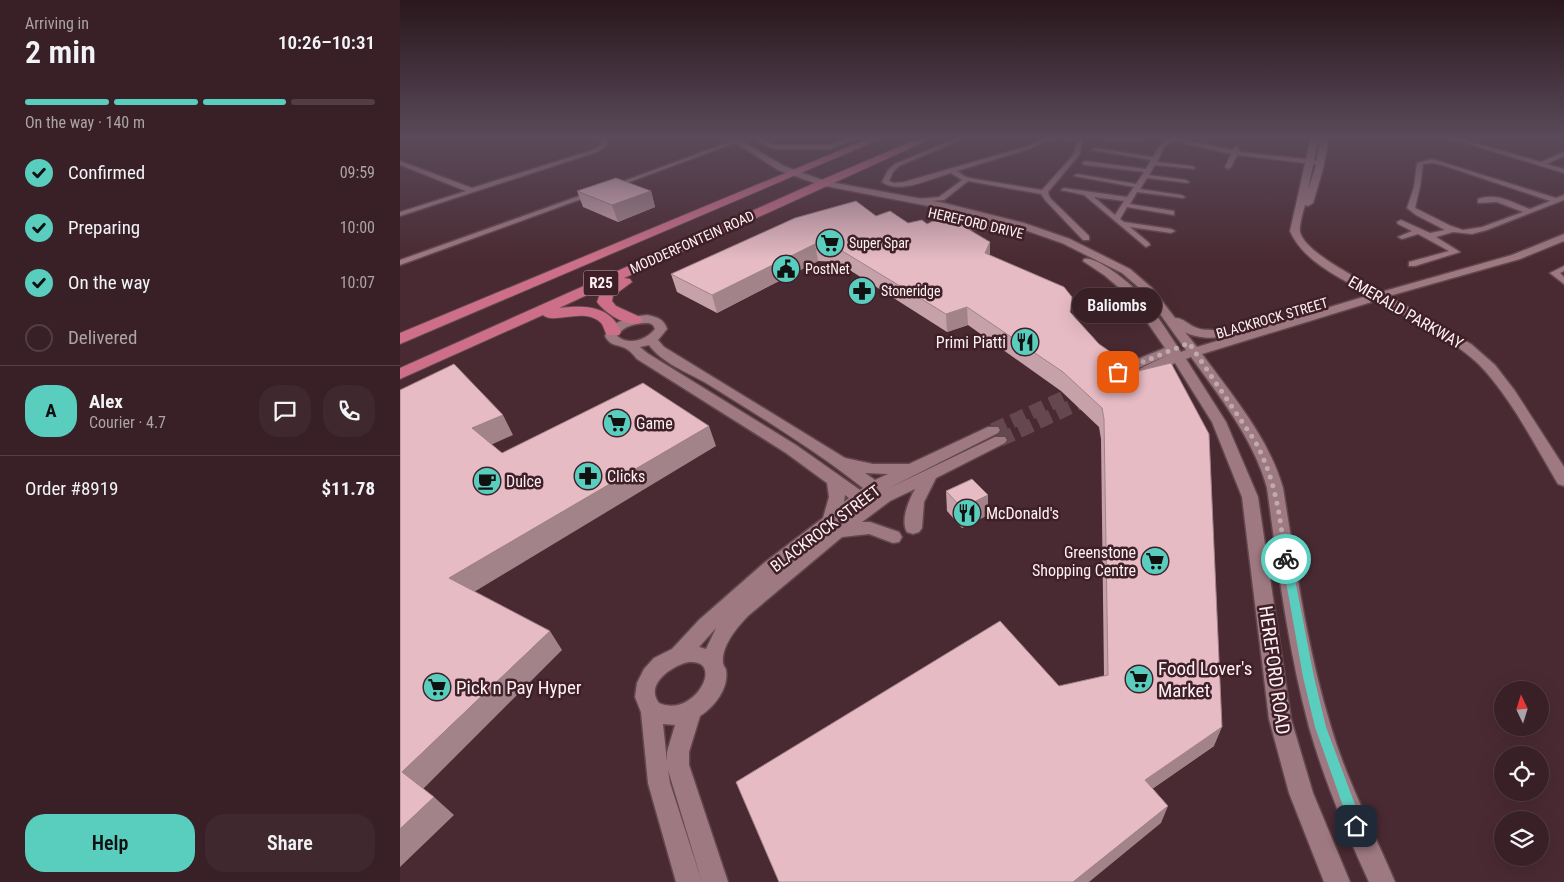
<!DOCTYPE html>
<meta charset="utf-8">
<style>
:root{--surface:#382026;--page:#3f282e;--text:#f1f3f6;--muted:#aba3a7;--line:#523e43;--accent:#59cebf}
body{margin:0;font-family:"Roboto Condensed",sans-serif;background:var(--page);color:var(--text);height:100vh;display:flex;flex-direction:column;font-size:19px;white-space:nowrap}
*{box-sizing:border-box;margin:0}
p{font-size:16px;color:var(--muted)}
.icon{flex:none;width:28px;height:28px;fill:none;stroke:currentColor;stroke-width:2;stroke-linecap:round;stroke-linejoin:round}
.map{position:relative;flex:1;overflow:hidden}
.panel{display:flex;flex-direction:column;background:var(--surface);width:400px}
.panel>*{flex:none}
.needle{width:32px;rotate:356deg}
.tools{position:absolute;left:1094px;top:681px;display:grid;gap:10px}
.tools a{display:grid;place-items:center;width:55px;height:55px;border-radius:50%;background:var(--surface);box-shadow:0 5px 20px #0002,0 0 0 1px var(--line);font-size:25px}
.pin{position:absolute;display:grid;place-items:center;width:42px;height:42px;color:#fff;margin:-21px;border-radius:10px;box-shadow:0 2px 8px #0006}
.courier{position:absolute;display:grid;place-items:center;width:50px;height:50px;margin:-25px;border:4px solid #59cebf;border-radius:50%;background:#fff;color:#222;box-shadow:0 1px 6px #0007}
.bubble{position:absolute;height:35px;border-radius:18px;background:var(--surface);box-shadow:0 5px 20px #0002,0 0 0 1px var(--line);font-size:16px;font-weight:600;line-height:35px;text-align:center}
.overview em{font-style:normal;font-weight:600}
.overview div{display:flex;flex-direction:column-reverse}
.overview{display:flex;align-items:center;justify-content:space-between;height:85px;padding:0 25px}
h1{font-size:32px;font-weight:600;line-height:38px}
.bar{display:grid;grid-template-columns:repeat(4,1fr);gap:8px 5px;align-content:center;height:60px;padding:0 25px}
.bar i{height:6px;border-radius:4px;background:var(--line)}
.bar .current{background:var(--accent)}
.bar p{grid-column:span 4}
.line{display:flex;align-items:center;gap:12px;padding:0 25px;border-top:1px solid var(--line)}
.line div{flex:1}
.round{display:grid;place-items:center;flex:none;width:52px;height:52px;border-radius:20px;background:var(--page)}
ol{padding:0 25px;list-style:none}
li{display:flex;align-items:center;gap:15px;height:55px}
li p{margin-inline-start:auto}
li .icon{padding:5px;border-radius:50%;background:var(--accent);color:#111;stroke-width:4}
li:last-child{color:var(--muted)}
li i{width:28px;height:28px;border:2px solid var(--line);border-radius:50%}
.cta{display:flex;gap:10px;margin-top:auto;padding:10px 25px}
.cta a{flex:1;height:58px;border-radius:20px;background:var(--accent);color:#111;font-size:20px;font-weight:600;line-height:58px;text-align:center}
.cta a+a{background:var(--page);color:var(--text)}
main{display:flex;flex:1;min-height:0}
.map>svg:first-child{display:block}
.lines{fill:none;stroke-linecap:round;stroke-linejoin:round}
.tertiary-tunnel{stroke:#65484f;stroke-width:14;stroke-dasharray:14 7;stroke-linecap:butt}
.minor-casing{stroke:#61474e;stroke-width:3}
.tertiary-casing{stroke:#61474e;stroke-width:3}
.primary-casing{stroke:#61474e;stroke-width:2}
.minor{fill:#9f7981;fill-rule:evenodd}
.tertiary{fill:#9f7981;fill-rule:evenodd}
.primary{fill:#cd6f89;fill-rule:evenodd}
.wall{fill:#c6a1a9}
.shaded-wall{fill:#a18389}
.building{fill:#e6bbc4;stroke:#a18389}
.route{fill:#59cebf}
.done{stroke:#bfabaf;stroke-width:5;stroke-dasharray:0 9}
.labels{text-anchor:middle;stroke-width:5;stroke-linejoin:round;paint-order:stroke}
.far-street-label{font-size:14px;fill:#fef1f3;stroke:#3f2028}
.far-poi-label{font-size:14px;fill:#fef1f3;stroke:#3f2028;text-anchor:start}
.shield{fill:#3f2028;stroke:#c5b2b6;stroke-width:1}
.shield-label{font-size:15px;font-weight:bold;fill:#fef1f3}
.street-label{font-size:16px;fill:#fef1f3;stroke:#3f2028}
.poi-label{font-size:16px;fill:#fef1f3;stroke:#3f2028;text-anchor:start}
.near-poi-label{font-size:19px;fill:#fef1f3;stroke:#3f2028;text-anchor:start}
.near-street-label{font-size:19px;fill:#fef1f3;stroke:#3f2028}
</style>
<main>
<section class="panel">
<div class="overview"><div><h1>2 min</h1><p>Arriving in</p></div><em>10:26–10:31</em></div>
<div class="bar"><i class="current"></i><i class="current"></i><i class="current"></i><i></i><p>On the way · 140 m</p></div>
<ol>
<li><svg class="icon" aria-label="check" viewBox="0 0 24 24"><path d="M5 12l5 5 9-10"/></svg>Confirmed<p>09:59</p></li>
<li><svg class="icon" aria-label="check" viewBox="0 0 24 24"><path d="M5 12l5 5 9-10"/></svg>Preparing<p>10:00</p></li>
<li><svg class="icon" aria-label="check" viewBox="0 0 24 24"><path d="M5 12l5 5 9-10"/></svg>On the way<p>10:07</p></li>
<li><i></i>Delivered</li>
</ol>
<div class="line" style="height:90px"><b class="round" style="background:var(--accent);color:#111">A</b><div><b>Alex</b><p>Courier · 4.7</p></div><a class="round"><svg class="icon" aria-label="chat" viewBox="0 0 24 24"><path d="M4 5h16v11H9l-5 4z"/></svg></a><a class="round"><svg class="icon" aria-label="phone" viewBox="0 0 24 24"><path d="M5 4h4l2 5-3 2q2 4 5 5l2-3 5 2v4C11 20 4 13 5 4z"/></svg></a></div>
<div class="line" style="height:65px"><div>Order #8919</div><b>$11.78</b></div>
<div class="cta"><a>Help</a><a>Share</a></div>
</section>
<div class="map">
<svg width="1164" height="882" viewBox="0 0 1164 882">
<rect width="100%" height="100%" fill="#4a2a32"/>
<g class="lines">
<g class="tertiary-tunnel">
<path d="M593,430l92,-42"/>
<path d="M600,440l94,-44"/>
</g>
<defs>
<g id="minor">
<path d="M196,137h6l6,8 -11,7 -197,64v-4l66,-21 -66,-26v-4l72,27 121,-38 9,-6z"/>
<path d="M359,137h6l-2,3 12,5h54l22,-8h8l-29,12h-56l-16,-7z"/>
<path d="M560,137h7l-68,29 -6,6 -4,9 5,2 10,-1 121,-35 24,-10h7l-27,12 -72,22 9,6 9,2 67,11 32,-36 3,-12 -15,-5 20,3 -2,14 -32,38 2,6 39,38v4h-6l-38,-40 -4,-6 -73,-13 -24,19 -25,2 -2,-1v-2l22,-2 23,-17 -11,-7c-20,5 -51,22 -69,9l6,-12 7,-6z"/>
<path d="M758,137h19l1,2 54,11 4,-3 3,2 -1,2 3,1 80,9 3,2 -3,2 -84,-10 -6,12 -3,2 -3,-2 6,-13 -57,-13 -10,6 -7,15 35,4 3,2 -1,1 -39,-4 -6,10 37,5 3,2 -1,1 -41,-5 -7,11 41,6 4,2 -2,1 -46,-6 -7,12 44,7v4l-47,-8 -7,12 4,3 47,7 4,2 -4,2 -41,-6 19,16 1,2 -4,2 -62,-52 -23,-5 3,-2 63,9 7,-10 -60,-11 3,-2 59,10 8,-12 -59,-7 -3,-2 3,-2 61,8 5,-9 -59,-10 3,-2 58,9 7,-12 7,-5zM694,197l30,4 -9,14z"/>
<path d="M1046,137h8l87,25 23,-10v4l-17,8 17,5v4z"/>
<path d="M335,140l5,1 -127,47 -5,-1z"/>
<path d="M1032,159l124,39 8,-3v5l-77,30 -15,4 -19,-2 -17,5 24,15 -45,14h-6v-4l40,-11 -31,-17 -16,5 -4,-2 14,-6 -14,-7 -1,-2 4,-2 29,13 15,-3 -29,-15 -9,-7 7,-21 3,-24zM1032,163l10,2 108,36 -20,8c-17,-6 -33,-17 -52,-10v4l19,-1 26,10 -41,15 -19,3 -12,-4 -36,-18 5,-21 3,-23z"/>
<path d="M193,191l3,2 -1,1 -195,71v-5z"/>
<path d="M1164,266v5l-4,2 4,4v7l-14,-11z"/>
</g>
<g id="tertiary">
<path d="M326,137h9l49,29 41,15 119,22 80,20 46,16 60,30 22,19 23,30c9,0 13,7 22,10 9,4 20,-1 27,6 -7,7 -31,3 -39,-2l12,15 173,-52c-28,-17 -66,-32 -80,-64l21,-94h8l-11,52 7,-20 6,-32h8l-6,32 -10,34 -5,3 -3,-1c-2,8 -6,19 -5,27 5,21 62,48 81,60l131,-37 52,-21v7l-44,18 -131,37 82,48 24,21 20,26 49,76v19l-6,-2c-22,-37 -44,-80 -72,-112 -27,-31 -73,-51 -108,-72l-176,54c30,41 67,84 81,134 13,80 24,161 48,239 16,54 42,103 64,155h-26c-23,-50 -45,-102 -60,-155 -21,-78 -31,-159 -42,-239 -13,-48 -47,-91 -76,-131l-5,2 40,63 32,75 33,222 22,74 37,89h-26l-35,-89 -20,-74 -27,-222 -30,-75 -37,-59 -32,15h-10l-2,-3 2,-3 37,-18 -47,21h-10l-2,-3 2,-3 52,-21 -36,-52 -25,-21 -21,-14 1,-2c13,-3 44,23 53,32 15,15 32,43 44,61l5,-2 -42,-58 -22,-19 -60,-30 -46,-16 -72,-18 -124,-24 -42,-15z"/>
<path d="M573,223l27,1 5,3 -5,3 -27,-1 -20,5 -5,-3 1,-2z"/>
<path d="M247,315c10,2 17,4 20,14l-9,11 6,7 181,111 28,6h36l79,-37h10l2,3 -2,3 -111,56 108,-52h10l2,3 -2,3 -69,35 -12,24 -2,26 -3,4 -6,2 -6,-2c-7,-12 2,-32 8,-43l-25,12 -28,21h8l29,10 3,5 -3,5 -6,1 -24,-9 -27,3 -93,78c-11,11 -28,31 -26,48 0,3 3,5 3,7 3,19 -12,37 -26,46l-11,36v13l39,117h-26l-34,-112 2,13 32,99h-26l-28,-99 -7,-71 -6,-15 2,-14 7,-14 10,-11 18,-9 27,-29 65,-57 59,-45 6,-21 -2,-14 -41,-30 -149,-94c-3,-4 -8,-9 -12,-11 -9,-4 -15,-2 -20,-12 8,-16 25,-19 42,-21zM249,323l4,2 2,4c-9,11 -26,17 -38,7 7,-11 20,-13 32,-13zM249,345c13,18 38,27 57,38 53,33 108,66 157,105l-3,2 -64,-45 -149,-92 -7,-6zM465,473l23,1 -13,6zM445,495l4,3 -5,4zM316,628l-10,21 -7,-2zM289,662c37,-3 5,57 -30,41 -15,-19 14,-38 30,-41zM263,724l12,1 -8,27v10z"/>
</g>
<g id="primary">
<path d="M472,137h13l-485,207v-11z"/>
<path d="M522,137h13l-311,141 6,1 2,3 -19,14 -1,5 4,5 24,11 3,3 -3,3c-14,4 -35,-10 -43,-21l4,-11 14,-9 -56,26c24,-3 52,-3 62,24l-2,3h-12c-3,-4 -3,-10 -7,-13 -17,-15 -46,3 -57,-7l-143,64v-11l419,-187z"/>
<path d="M699,137h45l-5,3h-35z"/>
</g>
</defs>
<use href="#minor" class="minor-casing"/>
<use href="#tertiary" class="tertiary-casing"/>
<use href="#primary" class="primary-casing"/>
<use href="#minor" class="minor"/>
<use href="#tertiary" class="tertiary"/>
<use href="#primary" class="primary"/>
</g>
<g class="wall">
<path d="M177,191h74l4,16 -37,15 -35,-15z"/>
<path d="M476,216l32,7 19,1 63,18v13l80,57 144,434 -62,43 9,34 -102,-137 45,-10 -3,-237 -2,-12 -38,-36 -93,-66 -21,7 -110,-70 -19,-1 -101,52 -40,-21 -6,-18z"/>
<path d="M546,491l42,24 -26,13 -15,-17z"/>
</g>
<g class="shaded-wall">
<path d="M251,191l4,16 -37,15 -6,-17z"/>
<path d="M590,242v17l-5,-6z"/>
<path d="M415,244l3,17 -101,52 -5,-18z"/>
<path d="M567,307l1,18 -21,7 -1,-18z"/>
<path d="M103,415l10,20 -29,13 -12,-20z"/>
<path d="M309,426l7,20 -252,152 -15,-20z"/>
<path d="M588,495v20l-26,13v-20z"/>
<path d="M150,631l12,19 -140,140 -20,-18z"/>
<path d="M822,727l-8,19 -75,52 6,-18z"/>
<path d="M34,797l20,18 -54,52v-38z"/>
<path d="M768,806l-7,17 -72,59h-16z"/>
</g>
<g class="building">
<path d="M216,178l35,13 -39,14 -35,-14z"/>
<path d="M456,201l20,15 14,-5 18,12 14,-3 5,4 6,-3 21,1 9,4 27,16 -5,11 79,34 8,10 -2,15 29,32 13,9 2,4 5,1 19,13 33,-8 38,71 13,293 -77,53 23,26 -95,76h-294l-43,-100 264,-161 59,65 49,-11 -4,-256 -2,-11 -39,-36 -96,-65 -21,7 -112,-68 -19,-2 -103,51 -41,-21 124,-56z"/>
<path d="M54,364l49,51 -31,13 30,25 141,-70 66,43 -260,152 101,53 -148,141 32,25 -34,32v-439z"/>
<path d="M572,479l16,16 -26,13 -16,-17z"/>
</g>
<linearGradient id="sky" x2="0" y2="1"><stop stop-color="#29171c"/><stop offset="0.53" stop-color="#5a4a5a"/><stop offset="1" stop-color="#5a4a5a" stop-opacity="0"/></linearGradient>
<rect width="1164" height="260" fill="url(#sky)"/>
<path class="route" d="M886,556l5,3 23,118 12,50 37,99 -2,4 -5,2 -4,-2 -2,-4 -35,-99 -12,-50 -21,-118z"/>
<g class="lines">
<path class="done" d="M718,372l71,-29 66,98c22,42 24,74 31,118"/>
</g>
<defs>
<symbol id="supermarket-disc" viewBox="-11 -11 22 22"><circle r="9.5" fill="#59cebf" stroke="#3f2028"/><path d="M-6-5.5h2.5l.6 2H6L4.5 2H-2.5L-4.4-4H-6ZM-1.5 3.2a1.3 1.3 0 1 0 .1 0ZM3 3.2a1.3 1.3 0 1 0 .1 0Z" fill="#111"/></symbol>
<symbol id="civic-disc" viewBox="-11 -11 22 22"><circle r="9.5" fill="#59cebf" stroke="#3f2028"/><path d="M-.6-6.5H3V-4.5H.6V-3L4-1V1h2V6H-6V1h2V-1L-.6-3ZM-1.2 2.5V6h2.4V2.5Z" fill="#111"/></symbol>
<symbol id="pharmacy-disc" viewBox="-11 -11 22 22"><circle r="9.5" fill="#59cebf" stroke="#3f2028"/><path d="M-2-6h4v4h4v4h-4v4h-4v-4h-4v-4h4Z" fill="#111"/></symbol>
<symbol id="restaurant-disc" viewBox="-11 -11 22 22"><circle r="9.5" fill="#59cebf" stroke="#3f2028"/><path d="M-5-6h1v4h1v-4h1v4h1v-4h1v5L-1.5 .5V6h-2V.5L-5-1ZM5-6V6H3V1.5H1.5Q1.5-4 5-6Z" fill="#111"/></symbol>
<symbol id="cafe-disc" viewBox="-11 -11 22 22"><circle r="9.5" fill="#59cebf" stroke="#3f2028"/><path d="M-5.5-4.5H6V0H3Q3 3.5 0 3.5H-2.5Q-5.5 3.5-5.5 0ZM3-3.2v2h1.7v-2ZM-6 4.5H4V6H-6Z" fill="#111"/></symbol>
</defs>
<g fill-rule="evenodd">
<use href="#supermarket-disc" x="414" y="227" width="32" height="32"/>
<use href="#civic-disc" x="370" y="253" width="32" height="32"/>
<use href="#pharmacy-disc" x="446" y="275" width="32" height="32"/>
<use href="#restaurant-disc" x="609" y="326" width="32" height="32"/>
<use href="#supermarket-disc" x="201" y="407" width="32" height="32"/>
<use href="#pharmacy-disc" x="172" y="460" width="32" height="32"/>
<use href="#cafe-disc" x="71" y="465" width="32" height="32"/>
<use href="#restaurant-disc" x="551" y="497" width="32" height="32"/>
<use href="#supermarket-disc" x="739" y="545" width="32" height="32"/>
<use href="#supermarket-disc" x="723" y="663" width="32" height="32"/>
<use href="#supermarket-disc" x="21" y="671" width="32" height="32"/>
</g>
<g class="labels">
<g class="far-street-label">
<text transform="translate(576 223) rotate(13)" y="5">HEREFORD DRIVE</text>
<text transform="translate(292 242) rotate(-24)" y="5">MODDERFONTEIN ROAD</text>
<text transform="translate(872 318) rotate(-16)" y="5">BLACKROCK STREET</text>
</g>
<g class="far-poi-label">
<text x="449" y="248">Super Spar</text>
<text x="405" y="274">PostNet</text>
<text x="481" y="296">Stoneridge</text>
</g>
<rect class="shield" x="183.5" y="270.5" width="35" height="25" rx="4"/>
<g class="shield-label">
<text x="201" y="288">R25</text>
</g>
<g class="street-label">
<text transform="translate(1006 312) rotate(30)" y="6">EMERALD PARKWAY</text>
<text transform="translate(425 528) rotate(-37)" y="6">BLACKROCK STREET</text>
</g>
<g class="poi-label">
<text x="606" y="348" text-anchor="end">Primi Piatti</text>
<text x="236" y="429">Game</text>
<text x="207" y="482">Clicks</text>
<text x="106" y="487">Dulce</text>
<text x="586" y="519">McDonald's</text>
<text x="736" y="558" text-anchor="end">Greenstone<tspan x="736" dy="18">Shopping Centre</tspan></text>
</g>
<g class="near-poi-label">
<text x="758" y="675">Food Lover's<tspan x="758" dy="22">Market</tspan></text>
<text x="56" y="694">Pick n Pay Hyper</text>
</g>
<g class="near-street-label">
<text transform="translate(875 670) rotate(82)" y="7">HEREFORD ROAD</text>
</g>
</g>
</svg>
<div class="tools">
<a><svg class="needle" viewBox="-14 -14 28 28"><path d="M0-13l5 13h-10z" fill="#e53935"/><path d="M0 13l5-13h-10z" fill="#aba3a7"/></svg></a>
<a><svg class="icon" aria-label="locate" viewBox="0 0 24 24"><circle cx="12" cy="12" r="6"/><path d="M12 2v4M12 18v4M2 12h4M18 12h4"/></svg></a>
<a><svg class="icon" aria-label="layers" viewBox="0 0 24 24"><path d="M12 4l9 5-9 5-9-5zM3 14l9 5 9-5"/></svg></a>
</div>
<div class="pin" style="left:718px;top:372px;background:#ea580c"><svg class="icon" aria-label="bag" viewBox="0 0 24 24"><path d="M5 8h14l-1 12H6zM9 8a3 3 0 0 1 6 0"/></svg></div>
<div class="pin" style="left:956px;top:826px;background:#1f2937"><svg class="icon" aria-label="home" viewBox="0 0 24 24"><path d="M3 11l9-7 9 7M6 9v11h12V9"/></svg></div>
<div class="courier" style="left:886px;top:559px"><svg class="icon" aria-label="bike" viewBox="0 0 24 24"><circle cx="6" cy="16" r="4"/><circle cx="18" cy="16" r="4"/><path d="M6 16l4-8h5l3 8M10 8l3 8H6M13 5h3"/></svg></div>
<div class="bubble" style="left:672px;top:288px;width:90px">Baliombs</div>
</div>
</main>
